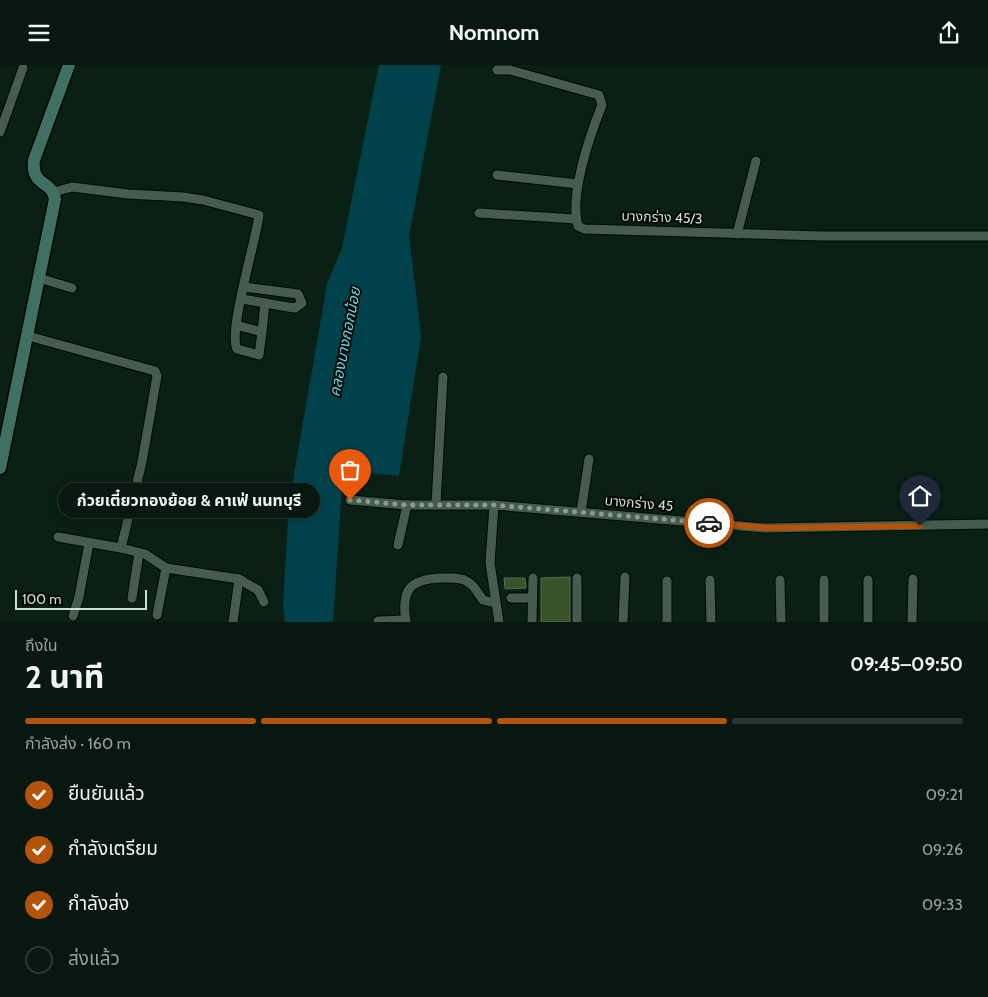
<!DOCTYPE html>
<html lang="th">
<meta charset="utf-8">
<style>
:root{--surface:#081810;--page:#16251e;--text:#f1f3f6;--muted:#98a09f;--line:#293730;--accent:#b45309}
body{margin:0;font-family:Cabin,"Noto Sans Thai",sans-serif;background:var(--page);color:var(--text);height:100vh;display:flex;flex-direction:column;font-size:19px;white-space:nowrap}
*{box-sizing:border-box;margin:0}
p{font-size:16px;color:var(--muted)}
.icon{flex:none;width:28px;height:28px;fill:none;stroke:currentColor;stroke-width:2;stroke-linecap:round;stroke-linejoin:round}
.map{position:relative;height:557px;overflow:hidden}
.side{display:flex;flex-direction:column;background:var(--surface);flex:1}
.side>*{flex:none}
.scale{position:absolute;left:15px;bottom:12px;width:132px;box-sizing:border-box;padding-left:5px;border:2px solid #d0ddd5;border-top:0;font-size:14px;line-height:18px;white-space:nowrap;color:#d0ddd5;-webkit-text-stroke:4px #020704;paint-order:stroke}
.pin{position:absolute;display:grid;place-items:center;width:42px;height:42px;color:#fff;margin:-51px -21px;border-radius:50% 50% 50% 0;rotate:-45deg;box-shadow:0 0 5px #0007}
.pin .icon{rotate:45deg}
.courier{position:absolute;display:grid;place-items:center;width:50px;height:50px;margin:-25px;border:4px solid #b45309;border-radius:50%;background:#fff;color:#222;box-shadow:0 1px 6px #0007}
.bubble{position:absolute;height:35px;border-radius:18px;background:var(--surface);box-shadow:0 2px 12px #0003,0 0 0 1px var(--line);font-size:16px;font-weight:700;line-height:35px;text-align:center}
.overview em{font-style:normal;font-weight:700}
.overview div{display:flex;flex-direction:column-reverse}
.overview{display:flex;align-items:center;justify-content:space-between;height:85px;padding:0 25px}
h1{font-size:32px;font-weight:700;line-height:38px}
.bar{display:grid;grid-template-columns:repeat(4,1fr);gap:8px 5px;align-content:center;height:60px;padding:0 25px}
.bar i{height:6px;border-radius:4px;background:var(--line)}
.bar .on{background:var(--accent)}
.bar p{grid-column:span 4}
ol{padding:0 25px;list-style:none}
li{display:flex;align-items:center;gap:15px;height:55px}
li p{margin-inline-start:auto}
li .icon{padding:5px;border-radius:50%;background:var(--accent);color:#fff;stroke-width:4}
li:last-child{color:var(--muted)}
li i{width:28px;height:28px;border:2px solid var(--line);border-radius:50%}
header{display:flex;justify-content:space-between;align-items:center;height:65px;padding:0 25px;background:var(--surface);font-size:22px;font-weight:700}
.map>svg:first-child{display:block}
.water{fill:#00424c}
.building{fill:#375327;stroke:#5b6854}
.lines{fill:none;stroke-linecap:round;stroke-linejoin:round}
.street-casing{stroke:#000903;stroke-width:11}
.secondary-casing{stroke:#000903;stroke-width:15}
.street{stroke:#455c4f;stroke-width:9}
.secondary{stroke:#407063;stroke-width:12}
.done{stroke:#8b9b92;stroke-width:5;stroke-dasharray:0 9}
.route{stroke:#b45309;stroke-width:6}
.labels{text-anchor:middle;stroke-width:4;stroke-linejoin:round;paint-order:stroke}
.street-label{font-size:14px;fill:#d0ddd5;stroke:#020704}
.water-label{font-size:15px;font-style:italic;fill:#66d7ec;stroke:#020704}
</style>
<header><svg class="icon" aria-label="menu" viewBox="0 0 24 24"><path d="M4 6h16M4 12h16M4 18h16"/></svg>Nomnom<svg class="icon" aria-label="share" viewBox="0 0 24 24"><path d="M12 15V3M7 8l5-5 5 5M5 13v7h14v-7"/></svg></header>
<div class="map">
<svg width="988" height="557" viewBox="0 0 988 557">
<rect width="100%" height="100%" fill="#0a2015"/>
<path class="water" d="M379,0h62l-32,171 12,100 -22,140 -56,-6 -10,152h-48l-2,-17 6,-102 38,-219 15,-36z"/>
<g class="building">
<path d="M570,512v45h-29v-44z"/>
<path d="M504,513h21l1,10 -21,1z"/>
</g>
<g class="lines">
<defs>
<g id="street">
<path d="M497,5h13l89,25 3,10c-12,30 -33,90 -24,121l6,3 238,7h166"/>
<path d="M0,67l23,-64"/>
<path d="M497,110l81,9"/>
<path d="M54,127l18,-5 56,7 55,3 20,3 56,15c-3,26 -31,116 -22,134l22,6 3,-23"/>
<path d="M479,148l97,6"/>
<path d="M737,169l19,-73"/>
<path d="M39,213l33,10"/>
<path d="M242,234l46,8 7,1 7,-5 -4,-9 -54,-7"/>
<path d="M236,260l26,7 3,-29"/>
<path d="M28,271l127,35 2,5 -15,86 -21,86 24,6 21,14 73,11 -6,43"/>
<path d="M350,435l57,5h87l271,23 223,-4"/>
<path d="M436,439l7,-127"/>
<path d="M494,440l-4,58 9,59"/>
<path d="M581,447l8,-53"/>
<path d="M58,472l63,11"/>
<path d="M398,480l9,-40"/>
<path d="M577,513v44"/>
<path d="M239,514l19,11 6,12"/>
<path d="M710,515l1,42"/>
<path d="M780,515l1,42"/>
<path d="M868,515v42"/>
<path d="M667,516v41"/>
<path d="M132,533l7,-45"/>
<path d="M511,533h21"/>
<path d="M157,550l9,-47"/>
<path d="M73,551l6,-19 10,-54"/>
<path d="M378,556l28,-1"/>
<path d="M406,557c-5,-32 3,-43 36,-44 8,0 19,-1 26,4 7,4 10,12 15,18l12,3"/>
<path d="M532,557l1,-44"/>
<path d="M623,557l2,-45"/>
<path d="M824,557v-42"/>
<path d="M912,557l1,-43"/>
</g>
<path id="secondary" d="M0,403l55,-269c-3,-19 -24,-12 -21,-39l35,-95"/>
</defs>
<use href="#street" class="street-casing"/>
<use href="#secondary" class="secondary-casing"/>
<use href="#street" class="street"/>
<use href="#secondary" class="secondary"/>
</g>
<g class="lines">
<path class="done" d="M350,435l57,5h87l215,18"/>
<path class="route" d="M709,458l57,5 154,-2"/>
</g>
<g class="labels">
<g class="street-label">
<text transform="translate(662 152) rotate(2)" y="5">บางกร่าง 45/3</text>
<text transform="translate(639 438) rotate(5)" y="5">บางกร่าง 45</text>
</g>
<g class="water-label">
<text transform="translate(345 277) rotate(-79)" y="5">คลองบางกอกน้อย</text>
</g>
</g>
</svg>
<div class="scale">100 m</div>
<div class="pin" style="left:350px;top:435px;background:#ea580c"><svg class="icon" aria-label="bag" viewBox="0 0 24 24"><path d="M5 8h14l-1 12H6zM9 8a3 3 0 0 1 6 0"/></svg></div>
<div class="pin" style="left:920px;top:461px;background:#1f2937"><svg class="icon" aria-label="home" viewBox="0 0 24 24"><path d="M3 11l9-7 9 7M6 9v11h12V9"/></svg></div>
<div class="courier" style="left:709px;top:458px"><svg class="icon" aria-label="car" viewBox="0 0 24 24"><path d="M5 17H2v-5l4-1 3-4h7l3 4 3 1v5h-3M9 17h6M6 11h13"/><circle cx="7" cy="17" r="2"/><circle cx="17" cy="17" r="2"/></svg></div>
<div class="bubble" style="left:58px;top:418px;width:262px">ก๋วยเตี๋ยวทองย้อย &amp; คาเฟ่ นนทบุรี</div>
</div>
<section class="side">
<div class="overview"><div><h1>2 นาที</h1><p>ถึงใน</p></div><em>09:45–09:50</em></div>
<div class="bar"><i class="on"></i><i class="on"></i><i class="on"></i><i></i><p>กำลังส่ง · 160 m</p></div>
<ol>
<li><svg class="icon" aria-label="check" viewBox="0 0 24 24"><path d="M5 12l5 5 9-10"/></svg>ยืนยันแล้ว<p>09:21</p></li>
<li><svg class="icon" aria-label="check" viewBox="0 0 24 24"><path d="M5 12l5 5 9-10"/></svg>กำลังเตรียม<p>09:26</p></li>
<li><svg class="icon" aria-label="check" viewBox="0 0 24 24"><path d="M5 12l5 5 9-10"/></svg>กำลังส่ง<p>09:33</p></li>
<li><i></i>ส่งแล้ว</li>
</ol>
</section>
